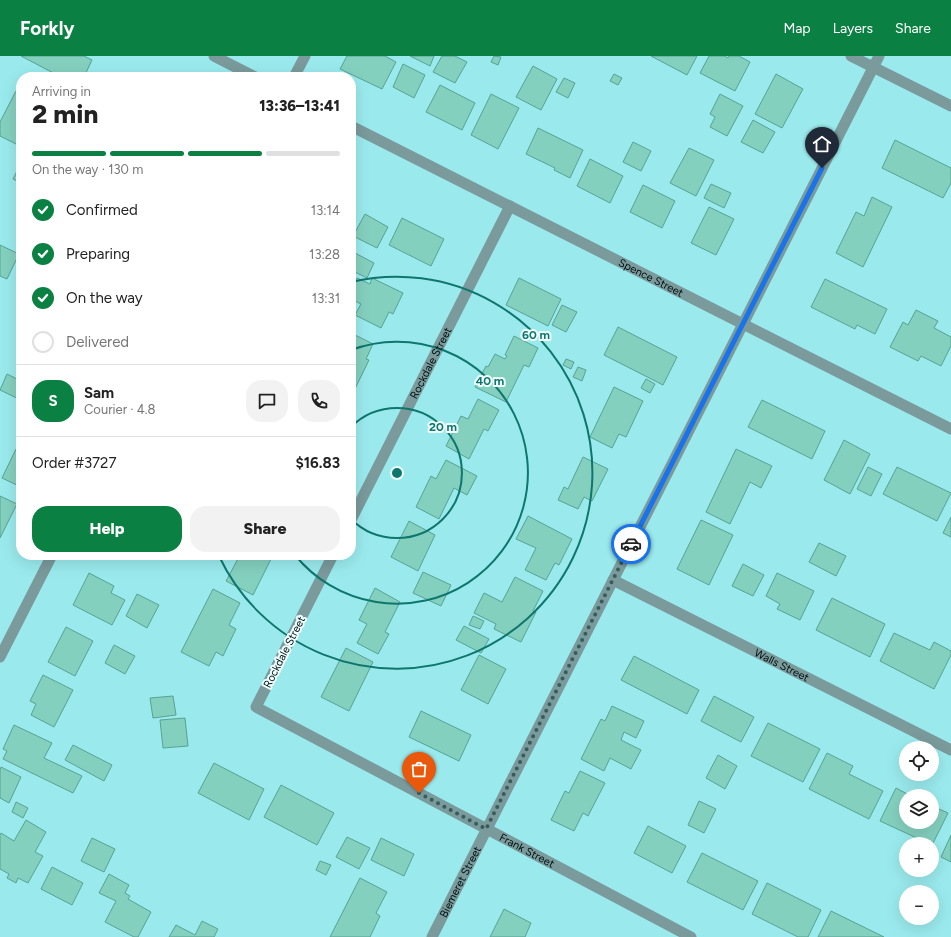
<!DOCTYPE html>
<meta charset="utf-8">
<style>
:root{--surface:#fff;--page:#f2f2f2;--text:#222;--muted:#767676;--line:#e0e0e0;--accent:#0b8043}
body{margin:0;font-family:Figtree,sans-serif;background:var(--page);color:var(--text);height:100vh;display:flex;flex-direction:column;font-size:15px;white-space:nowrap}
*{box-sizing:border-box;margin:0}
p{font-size:13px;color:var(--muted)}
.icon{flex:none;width:22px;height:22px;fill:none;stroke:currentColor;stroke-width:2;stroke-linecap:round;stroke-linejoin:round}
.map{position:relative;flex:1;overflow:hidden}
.sheet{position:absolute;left:16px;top:16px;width:340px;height:488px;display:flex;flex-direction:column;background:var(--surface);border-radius:16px;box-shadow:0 4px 16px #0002}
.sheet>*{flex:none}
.tools{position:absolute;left:899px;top:685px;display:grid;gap:8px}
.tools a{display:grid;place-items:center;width:40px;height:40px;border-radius:50%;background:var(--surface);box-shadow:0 4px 16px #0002;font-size:20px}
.pin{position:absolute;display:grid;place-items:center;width:34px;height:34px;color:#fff;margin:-41px -17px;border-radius:50% 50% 50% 0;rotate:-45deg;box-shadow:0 0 4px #0007}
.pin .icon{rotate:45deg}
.courier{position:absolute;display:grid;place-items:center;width:40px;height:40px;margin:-20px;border:3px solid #1a73e8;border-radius:50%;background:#fff;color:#222;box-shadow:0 1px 5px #0007}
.headline em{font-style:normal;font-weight:800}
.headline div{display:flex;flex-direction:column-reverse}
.headline{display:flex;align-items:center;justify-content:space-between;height:68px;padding:0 16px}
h1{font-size:26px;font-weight:800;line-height:30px}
.bar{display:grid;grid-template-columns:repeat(4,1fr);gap:6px 4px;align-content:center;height:48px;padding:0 16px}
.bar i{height:5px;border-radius:3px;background:var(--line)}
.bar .on{background:var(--accent)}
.bar p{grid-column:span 4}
.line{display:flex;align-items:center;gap:10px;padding:0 16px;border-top:1px solid var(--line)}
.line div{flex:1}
.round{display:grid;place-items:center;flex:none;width:42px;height:42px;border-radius:16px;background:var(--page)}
ol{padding:0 16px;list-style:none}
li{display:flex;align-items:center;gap:12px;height:44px}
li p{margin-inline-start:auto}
li .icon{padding:4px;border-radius:50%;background:var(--accent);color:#fff;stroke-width:4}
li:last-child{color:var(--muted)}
li i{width:22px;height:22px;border:2px solid var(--line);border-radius:50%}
.cta{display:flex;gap:8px;margin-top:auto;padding:8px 16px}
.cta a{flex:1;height:46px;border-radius:16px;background:var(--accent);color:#fff;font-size:16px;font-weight:800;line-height:46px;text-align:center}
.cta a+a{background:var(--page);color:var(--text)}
header{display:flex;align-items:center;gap:24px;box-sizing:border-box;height:56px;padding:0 20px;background:var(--accent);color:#fff}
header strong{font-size:19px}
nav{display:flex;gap:22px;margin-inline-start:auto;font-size:14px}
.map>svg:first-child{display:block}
.building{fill:#84d0bf;stroke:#57a293}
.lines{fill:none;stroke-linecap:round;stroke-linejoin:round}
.minor{stroke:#7a9a9b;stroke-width:11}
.done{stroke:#365c5e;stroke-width:4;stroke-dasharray:0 7.2}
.route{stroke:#1a73e8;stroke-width:5}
.ring{fill:none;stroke:#0f766e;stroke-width:2}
.labels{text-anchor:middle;stroke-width:4;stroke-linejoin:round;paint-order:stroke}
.street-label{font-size:11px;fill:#000f11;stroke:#effeff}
.centre{fill:#0f766e;stroke:#effeff;stroke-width:2}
.ring-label{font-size:12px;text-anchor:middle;font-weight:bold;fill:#0f766e;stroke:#effeff;stroke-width:4;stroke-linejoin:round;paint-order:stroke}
</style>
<header>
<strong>Forkly</strong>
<nav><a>Map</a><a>Layers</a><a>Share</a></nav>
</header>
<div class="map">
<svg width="951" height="881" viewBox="0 0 951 881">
<rect width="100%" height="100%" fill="#9aeaed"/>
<g class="building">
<path d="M21,0h63l8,4 -8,17h-23z"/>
<path d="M347,0h38l11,6 -14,27 -42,-20z"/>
<path d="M410,0h24l-4,10z"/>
<path d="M442,0h13l12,6 -12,21 -22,-11z"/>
<path d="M494,0l7,1 -3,8 -7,-3z"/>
<path d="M651,0h46l-10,19z"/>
<path d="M709,0h16l3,2 1,-2h10l11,6 -15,29 -35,-18z"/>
<path d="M403,8l22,11 -11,23 -21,-11z"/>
<path d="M533,10l24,13 -16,31 -25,-13z"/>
<path d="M614,18l8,4 -4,7 -8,-4z"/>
<path d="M776,18l27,15 -21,39 -27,-14z"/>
<path d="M564,22l11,5 -7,15 -12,-6z"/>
<path d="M440,29l35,18 -13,27 -36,-18z"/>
<path d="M21,32v51l-3,6 -18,-9v-14l16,-31 3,1z"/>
<path d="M491,38l28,14 -21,41 -27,-14z"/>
<path d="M720,38l23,12 -16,30 -17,-9 5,-10 -5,-3z"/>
<path d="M753,64l22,12 -12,21 -22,-11z"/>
<path d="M538,72l45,22 -13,28 -16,-8 1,-2 -29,-14z"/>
<path d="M895,84l56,28v15l-8,15 -61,-30z"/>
<path d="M633,86l18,9 -10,20 -18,-9z"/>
<path d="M689,92l25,12 -18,36 -26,-13z"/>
<path d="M590,103l33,17 -13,27 -33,-17z"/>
<path d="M21,107v20l-8,-4z"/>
<path d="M711,128l20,9 -7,15 -20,-10z"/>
<path d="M643,129l32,16 -13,27 -32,-16z"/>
<path d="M872,141l20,10 -29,60 -27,-14 20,-41 8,4z"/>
<path d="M709,151l25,12 -18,36 -25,-12z"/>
<path d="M365,158l23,13 -11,21 -24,-12z"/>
<path d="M402,162l42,21 -13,27 -42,-21z"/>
<path d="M0,189l19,9 -12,25 -7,-3z"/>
<path d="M355,197l19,10 -7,15 -16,-8v-10z"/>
<path d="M357,222l13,6 2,-6 31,15 -10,21 -4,-2 -8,16 -26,-13 6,-11 -10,-5v-9z"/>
<path d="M519,222l42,21 -13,27 -42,-21z"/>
<path d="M825,223l62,30 -12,25 -18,-9 -2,4 -44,-22z"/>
<path d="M562,249l15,7 -11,20 -14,-7z"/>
<path d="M916,254l22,11 -4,7 17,9v9l-10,20 -20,-10 -3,5 -28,-14 13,-25 5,3z"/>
<path d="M618,271l59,30 -14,28 -59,-30z"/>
<path d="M351,277l22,11 -7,15 3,1 -18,37z"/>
<path d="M514,280l24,12 -9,19 -5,-2 -18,37 -31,-15 11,-21 2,1 7,-13 10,5 2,-3 -2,-1z"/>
<path d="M566,303l8,3 -3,7 -8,-4z"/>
<path d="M578,311l8,3 -4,11 -9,-4z"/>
<path d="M7,318l14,7v19l-21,-10z"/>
<path d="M646,323l9,5 -5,9 -9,-5z"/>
<path d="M614,331l29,14 -17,36 -7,-3 -7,14 -22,-11z"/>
<path d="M478,343l21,11 -11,21 -4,-2 -15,30 -23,-13 15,-30 7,3z"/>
<path d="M762,344l63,31 -13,28 -64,-32z"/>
<path d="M844,384l26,14 -20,40 -26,-14z"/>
<path d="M16,393l5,3v35l-19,-9z"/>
<path d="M736,393l36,17 -11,22 -11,-6 -20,42 -24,-12z"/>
<path d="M583,401l25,12 -16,32 -8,-4 -6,12 -20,-9 6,-13 4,2z"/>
<path d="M446,404l31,16 -10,19 -13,-7 -15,31 -23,-12 15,-31 5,3z"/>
<path d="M868,411l14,7 -11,22 -14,-7z"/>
<path d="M897,411l54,26 -14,28 -54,-27z"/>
<path d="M0,440l17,8 -17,34z"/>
<path d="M528,460l44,23 -13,26 -4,-2 -9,17 -21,-10 11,-22 -20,-9z"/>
<path d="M951,461v20l-8,-4z"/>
<path d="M701,464l32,15 -24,50 -32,-16z"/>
<path d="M409,465l26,14 -17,36 -27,-14z"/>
<path d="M819,487l27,13 -10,20 -27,-14z"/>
<path d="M240,499h33l-20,40 -27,-14z"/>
<path d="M743,508l21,11 -11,21 -21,-10z"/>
<path d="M423,516l28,13 -10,21 -28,-13z"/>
<path d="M89,517l25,13 -3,7 14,7 -13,25 -39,-20z"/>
<path d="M777,517l37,18 -14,29 -23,-11 3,-5 -14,-8z"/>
<path d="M515,521l28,14 -10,20 3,1 -15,30 -27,-13 2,-5 -22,-11 10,-20 18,9z"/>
<path d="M375,532l25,14 -15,30 4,2 -11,20 -21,-11 10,-19 -8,-4z"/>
<path d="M213,533l27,14 -11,22 7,4 -13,27 -7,-4 -7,14 -28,-14z"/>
<path d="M137,538l22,11 -12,23 -21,-12z"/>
<path d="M832,542l53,26 -15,33 -54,-27z"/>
<path d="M473,560l11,5 -4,8 -11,-4z"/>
<path d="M464,570l25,13 -8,14 -25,-13z"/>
<path d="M66,571l27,14 -18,35 -27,-14z"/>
<path d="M894,577l36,17 4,-8 17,9v4l-17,34 -54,-28z"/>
<path d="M114,589l21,11 -10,18 -20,-11z"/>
<path d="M346,592l27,14 -24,49 -28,-14z"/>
<path d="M479,599l27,14 -18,35 -27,-14z"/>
<path d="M634,600l65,34 -12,24 -66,-34z"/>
<path d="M43,619l30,15 -19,37 -23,-12 5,-11 -6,-3z"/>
<path d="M173,640l3,19 -23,3 -3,-20z"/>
<path d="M714,640l40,21 -13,25 -40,-21z"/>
<path d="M612,650l32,15 -8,17 -12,-6 -3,8 20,10 -10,19 -21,-11 -6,13 -23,-12 20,-40 4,2z"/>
<path d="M421,655l50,24 -12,26 -50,-24z"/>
<path d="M185,662l3,28 -25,2 -3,-28z"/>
<path d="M768,667l52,26 -17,33 -52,-26z"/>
<path d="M14,669l38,18 -8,15 38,18 -9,17 -70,-34 4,-8 -4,-2z"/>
<path d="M73,689l39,20 -8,16 -39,-21z"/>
<path d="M827,697l26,13 -4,8 34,17 -14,28 -60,-30z"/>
<path d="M718,699l19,11 -12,23 -19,-11z"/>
<path d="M214,707l50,26 -15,31 -51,-27z"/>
<path d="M1,711l20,10 -12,26 -9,-5v-28z"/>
<path d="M580,715l25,12 -17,33 -5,-3 -9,18 -23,-11 14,-29 4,2z"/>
<path d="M281,729l53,28 -17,32 -53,-28z"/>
<path d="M896,732l15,8h-5v26h26v-16l16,7 -16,32 -52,-24z"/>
<path d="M699,745l17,8 -12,24 -16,-8z"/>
<path d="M16,746l12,6 -5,10 -11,-6z"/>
<path d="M26,764l20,12 -11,20 8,4 -15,27 -10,-5 -2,5 -9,-5 2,-4 -9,-5v-34l1,-2 13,8z"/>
<path d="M648,770l38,20 -14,27 -38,-20z"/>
<path d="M951,779v27l-10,-5z"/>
<path d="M347,781l23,11 -11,21 -23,-12z"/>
<path d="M92,782l23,11 -11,23 -23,-11z"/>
<path d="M381,782l33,16 -10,22 -33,-16z"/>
<path d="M702,797l56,28 -15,29 -56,-28z"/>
<path d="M320,805l11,4 -5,10 -10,-5z"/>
<path d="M52,811l31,16 -11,22 -31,-16z"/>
<path d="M109,818l20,11 -4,8 5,3 -2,3 23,13 -13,25h-4l-29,-15 11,-21 -17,-8z"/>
<path d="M360,822l27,14 -11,21 4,3 -10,21h-40z"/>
<path d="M767,827l54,27 -13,27h-10l-46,-23z"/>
<path d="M504,853l27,14 -6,14h-35z"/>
<path d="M831,855l53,26h-66z"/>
<path d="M202,865l16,8 -4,8h-45l7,-12 19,10z"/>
</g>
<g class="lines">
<g class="minor">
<path d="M214,0l41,21"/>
<path d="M851,0l100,50"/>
<path d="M294,21l11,-21"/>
<path id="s1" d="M351,70l600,303"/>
<path id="s2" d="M351,464l159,-314"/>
<path id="s3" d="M333,499l-77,152 435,230"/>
<path id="s4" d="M613,524l338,170"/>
<path d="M0,601l52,-102"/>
<path id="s5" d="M432,881l447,-881"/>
</g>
</g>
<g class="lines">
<path class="done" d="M419,737l67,36 145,-285"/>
<path class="route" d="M631,488l191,-376"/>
</g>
<g class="ring">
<path d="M351 371A65 65 0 1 1 351 463"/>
<path d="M351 294A131 131 0 1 1 295 499"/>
<path d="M351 226A196 196 0 1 1 219 500"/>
</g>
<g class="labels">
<g class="street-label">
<text dy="4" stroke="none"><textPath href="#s1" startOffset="336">Spence Street</textPath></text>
<text dy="4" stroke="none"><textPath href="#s2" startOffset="176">Rockdale Street</textPath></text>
<text transform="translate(284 596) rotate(-63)" y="4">Rockdale Street</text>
<text dy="4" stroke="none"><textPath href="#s4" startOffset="189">Walls Street</textPath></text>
<text dy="4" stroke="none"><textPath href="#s3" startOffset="477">Frank Street</textPath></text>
<text dy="4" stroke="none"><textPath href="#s5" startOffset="62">Biemeret Street</textPath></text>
</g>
</g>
<circle cx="397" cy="417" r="6" class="centre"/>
<g class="ring-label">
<text x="536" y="283">60 m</text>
<text x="490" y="329">40 m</text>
<text x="443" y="375">20 m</text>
</g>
</svg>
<div class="tools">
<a><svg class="icon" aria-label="locate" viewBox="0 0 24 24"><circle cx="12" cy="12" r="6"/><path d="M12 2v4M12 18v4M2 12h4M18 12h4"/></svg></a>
<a><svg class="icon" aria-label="layers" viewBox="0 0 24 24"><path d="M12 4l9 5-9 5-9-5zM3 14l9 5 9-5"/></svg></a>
<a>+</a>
<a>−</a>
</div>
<div class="pin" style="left:419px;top:737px;background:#ea580c"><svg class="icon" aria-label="bag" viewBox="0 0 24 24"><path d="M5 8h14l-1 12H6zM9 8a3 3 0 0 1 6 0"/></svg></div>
<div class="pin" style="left:822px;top:112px;background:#1f2937"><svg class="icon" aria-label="home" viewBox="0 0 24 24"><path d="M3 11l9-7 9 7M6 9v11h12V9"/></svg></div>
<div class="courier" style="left:631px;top:488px"><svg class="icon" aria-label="car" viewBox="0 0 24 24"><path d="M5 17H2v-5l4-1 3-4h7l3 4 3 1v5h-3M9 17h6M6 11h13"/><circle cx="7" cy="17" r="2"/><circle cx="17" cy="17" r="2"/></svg></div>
<section class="sheet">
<div class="headline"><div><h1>2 min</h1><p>Arriving in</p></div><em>13:36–13:41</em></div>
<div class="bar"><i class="on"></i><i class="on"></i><i class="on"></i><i></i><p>On the way · 130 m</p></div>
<ol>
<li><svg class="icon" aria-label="check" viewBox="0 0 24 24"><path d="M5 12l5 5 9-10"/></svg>Confirmed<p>13:14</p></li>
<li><svg class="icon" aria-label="check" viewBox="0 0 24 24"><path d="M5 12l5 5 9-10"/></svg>Preparing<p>13:28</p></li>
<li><svg class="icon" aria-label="check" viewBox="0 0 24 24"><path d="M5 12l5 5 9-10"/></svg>On the way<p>13:31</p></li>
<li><i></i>Delivered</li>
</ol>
<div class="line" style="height:72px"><b class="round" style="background:var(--accent);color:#fff">S</b><div><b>Sam</b><p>Courier · 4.8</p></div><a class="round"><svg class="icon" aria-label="chat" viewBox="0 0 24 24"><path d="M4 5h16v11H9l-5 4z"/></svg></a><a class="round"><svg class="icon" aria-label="phone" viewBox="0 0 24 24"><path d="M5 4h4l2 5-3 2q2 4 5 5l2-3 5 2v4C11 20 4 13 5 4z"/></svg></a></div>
<div class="line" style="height:52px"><div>Order #3727</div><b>$16.83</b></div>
<div class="cta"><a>Help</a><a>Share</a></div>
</section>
</div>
